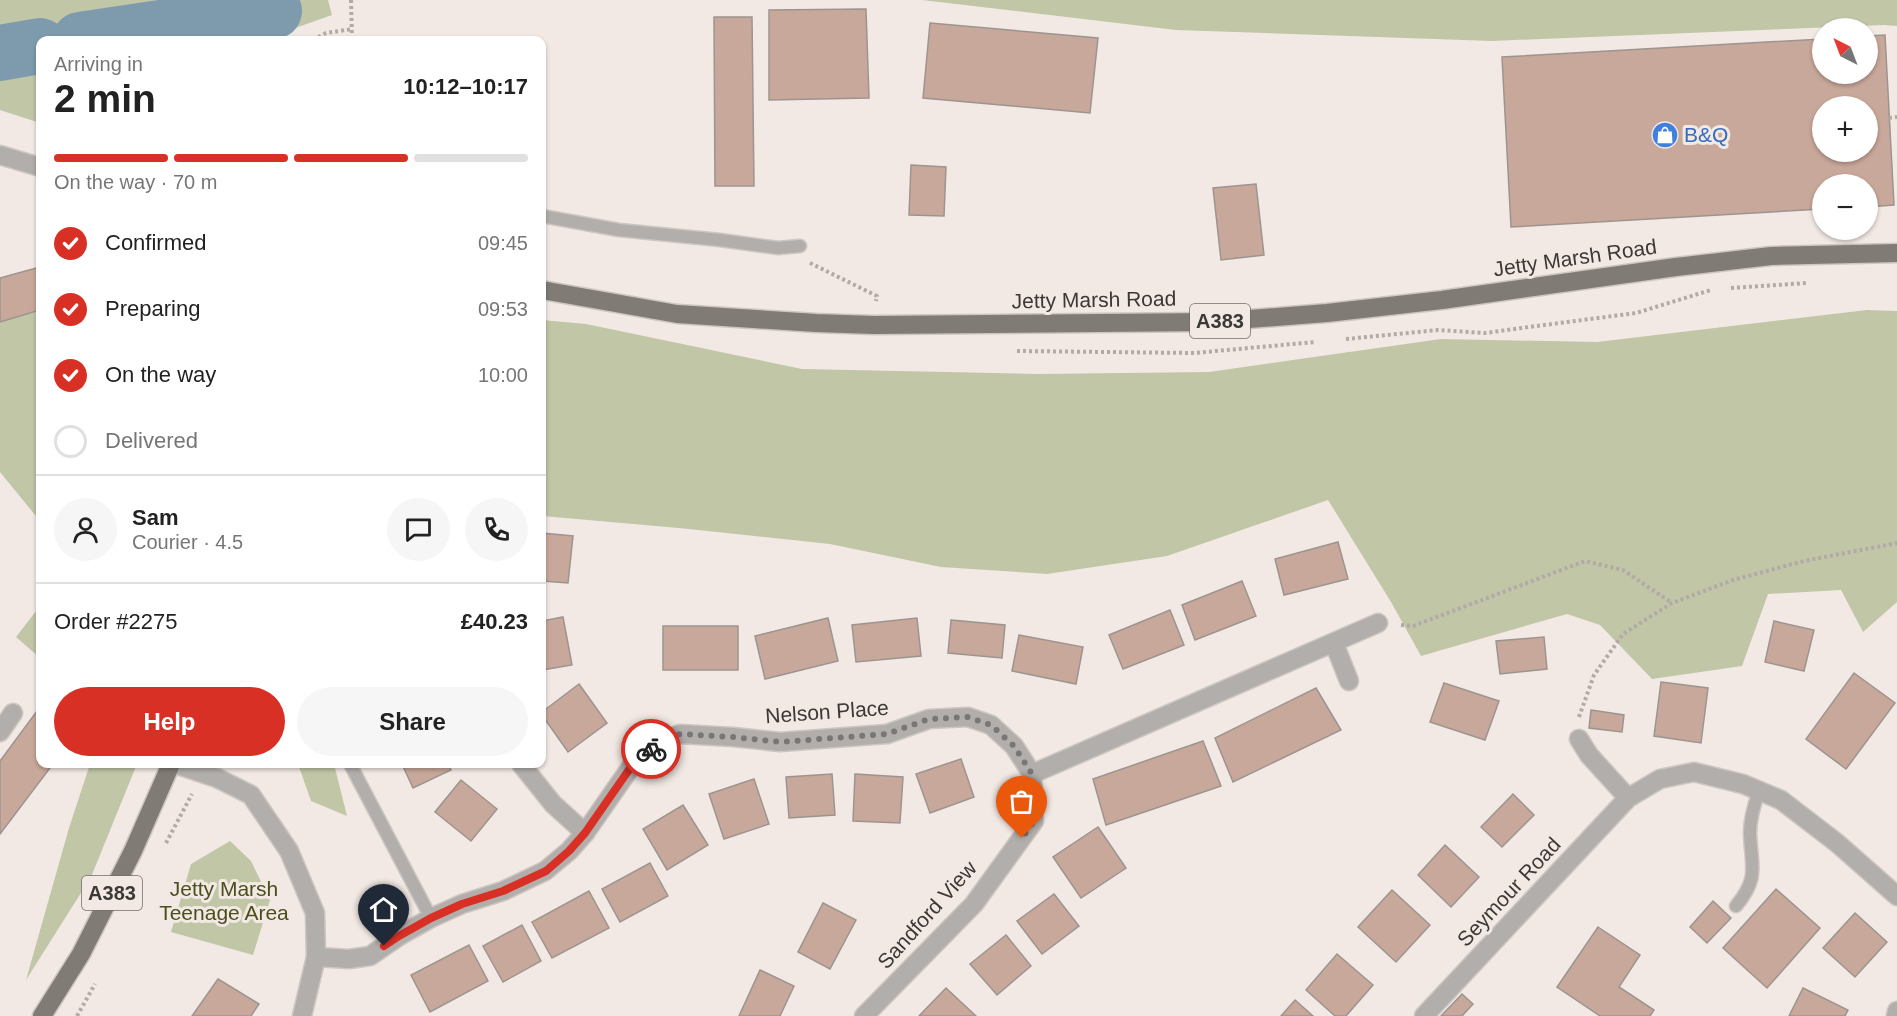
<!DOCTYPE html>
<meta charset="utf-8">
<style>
:root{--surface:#fff;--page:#f6f6f6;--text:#222;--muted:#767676;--line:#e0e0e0;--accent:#d93025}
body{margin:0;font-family:Arial,sans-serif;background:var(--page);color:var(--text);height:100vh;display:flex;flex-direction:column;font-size:22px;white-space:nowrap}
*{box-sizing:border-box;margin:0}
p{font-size:20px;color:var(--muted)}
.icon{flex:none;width:33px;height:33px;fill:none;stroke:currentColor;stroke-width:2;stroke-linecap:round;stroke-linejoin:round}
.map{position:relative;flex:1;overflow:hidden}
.side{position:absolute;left:36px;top:36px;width:510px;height:732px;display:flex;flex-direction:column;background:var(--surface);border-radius:12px;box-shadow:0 2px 4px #0004}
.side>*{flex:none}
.needle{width:39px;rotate:318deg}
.tools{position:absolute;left:1812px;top:18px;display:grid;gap:12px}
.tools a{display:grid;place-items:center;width:66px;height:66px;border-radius:50%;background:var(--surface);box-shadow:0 2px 4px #0004;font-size:30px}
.pin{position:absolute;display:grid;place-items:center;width:51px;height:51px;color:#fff;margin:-62px -26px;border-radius:50% 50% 50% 0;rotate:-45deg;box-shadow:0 0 6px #0007}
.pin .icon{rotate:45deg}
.courier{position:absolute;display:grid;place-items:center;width:60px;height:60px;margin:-30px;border:4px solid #d93025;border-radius:50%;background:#fff;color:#222;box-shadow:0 2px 8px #0007}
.head em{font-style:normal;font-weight:700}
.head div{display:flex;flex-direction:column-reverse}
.head{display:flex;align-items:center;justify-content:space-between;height:102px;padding:0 18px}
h1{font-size:39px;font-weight:700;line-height:45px}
.bar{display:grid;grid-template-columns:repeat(4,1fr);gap:9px 6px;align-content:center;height:72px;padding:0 18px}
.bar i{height:8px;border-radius:4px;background:var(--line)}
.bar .on{background:var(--accent)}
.bar p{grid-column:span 4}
.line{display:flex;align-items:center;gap:15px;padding:0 18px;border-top:2px solid var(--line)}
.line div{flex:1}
.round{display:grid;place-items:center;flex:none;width:63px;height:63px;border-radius:32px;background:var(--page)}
ol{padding:0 18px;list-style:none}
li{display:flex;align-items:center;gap:18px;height:66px}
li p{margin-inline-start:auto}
li .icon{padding:6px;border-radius:50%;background:var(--accent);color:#fff;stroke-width:4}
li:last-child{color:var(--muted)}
li i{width:33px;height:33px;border:3px solid var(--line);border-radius:50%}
.primary-button{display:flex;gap:12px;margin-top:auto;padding:12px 18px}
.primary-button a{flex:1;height:69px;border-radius:36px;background:var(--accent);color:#fff;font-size:24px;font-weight:700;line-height:69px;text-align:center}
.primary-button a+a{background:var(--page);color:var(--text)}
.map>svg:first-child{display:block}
.green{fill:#c1c6a7}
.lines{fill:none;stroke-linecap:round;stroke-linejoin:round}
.river{stroke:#7e9bae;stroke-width:56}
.building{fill:#c8a89a;stroke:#9d9490;stroke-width:1.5;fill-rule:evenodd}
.lane-casing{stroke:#cec6c1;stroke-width:15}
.street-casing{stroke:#cec6c1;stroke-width:21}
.primary-casing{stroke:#cec6c1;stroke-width:21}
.path{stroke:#b1aaa6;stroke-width:4;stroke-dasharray:3 3;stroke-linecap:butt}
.lane{stroke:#b1aeab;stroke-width:12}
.street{stroke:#b1aeab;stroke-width:18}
.primary{stroke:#807b75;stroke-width:18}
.done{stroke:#7c7673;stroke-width:6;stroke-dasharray:0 10.8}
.route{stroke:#d93025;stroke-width:8}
.labels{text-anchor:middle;stroke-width:6;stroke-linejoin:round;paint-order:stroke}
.shield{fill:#f2e9e4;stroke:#736d6a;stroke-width:1.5}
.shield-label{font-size:20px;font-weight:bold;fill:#3c3836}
.shop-label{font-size:21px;fill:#366cbe;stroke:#f2e9e4;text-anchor:start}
.street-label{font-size:21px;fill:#3c3836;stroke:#f2e9e4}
.park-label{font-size:21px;fill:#4b4f1c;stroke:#f2e9e4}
</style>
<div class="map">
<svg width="1897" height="1016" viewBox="0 0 1897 1016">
<rect width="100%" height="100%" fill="#f2e9e4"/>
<g class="green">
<path d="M0,0h328l4,15 -48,17 -10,8h-234v83l-40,-13z"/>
<path d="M922,0h975v26l-13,-1 -392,16 -316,-11z"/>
<path d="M40,310v211l-40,-49v-150z"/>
<path d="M1867,310l30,1v291l-34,30 -22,-42 -73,4 -26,72 -90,13 -52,-54 -33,-11 -146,42 -30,-54 -63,-102 -161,56 -120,18 -106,-7 -111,-23 -151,-16 -137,-12v-196l44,4 216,45 235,5 172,-2 232,-33 156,3z"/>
<path d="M40,606v52l-24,-21z"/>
<path d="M90,764h47l-46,113 -65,103 43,-152z"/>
<path d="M298,764h36l13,52 -36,-15z"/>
<path d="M230,841l21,20 19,39 -17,55 -82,-23 20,-68z"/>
</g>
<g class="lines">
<g class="river">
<path d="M80,40l194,-29"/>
<path d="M0,53l40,-7"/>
</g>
</g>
<g class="building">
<path d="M866,9l3,89 -100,2v-90z"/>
<path d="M714,17h38l2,169h-39z"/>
<path d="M930,23l168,15 -8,75 -167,-15z"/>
<path d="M1885,35l9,170 -26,2v-23h-46v25l-311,18 -9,-170 320,-18v35h46v-38zM1822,106h46v46h-46z"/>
<path d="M911,165l35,2 -2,49 -35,-1z"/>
<path d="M1256,184l8,71 -43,5 -8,-72z"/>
<path d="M40,267v43l-40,12v-44z"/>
<path d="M542,533l31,3 -5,47 -26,-2z"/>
<path d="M1338,542l10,37 -64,16 -9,-36z"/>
<path d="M1242,581l14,35 -61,24 -13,-35z"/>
<path d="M1170,610l14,35 -61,24 -14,-34z"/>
<path d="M563,617l9,48 -30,5v-49z"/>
<path d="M828,618l10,43 -73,18 -10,-43z"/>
<path d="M917,618l4,38 -65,6 -4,-37z"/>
<path d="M951,620l54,5 -3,33 -54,-5z"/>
<path d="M1774,621l40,9 -10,41 -39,-9z"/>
<rect x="663" y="626" width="75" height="44"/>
<path d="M1019,635l64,12 -7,37 -64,-13z"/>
<path d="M1544,637l3,32 -47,5 -4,-33z"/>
<path d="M1854,673l41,30 -49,66 -40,-30z"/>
<path d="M1661,682l47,6 -7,55 -47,-7z"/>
<path d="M1444,683l55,18 -14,39 -55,-18z"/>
<path d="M579,684l28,39 -39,29 -26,-37v-3z"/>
<path d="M1316,688l25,42 -108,52 -18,-44z"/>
<path d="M40,707v57h13l-53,70v-73z"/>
<path d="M1591,710l33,5 -2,17 -33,-4z"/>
<path d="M1203,741l18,45 -115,39 -13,-46z"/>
<path d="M961,759l13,38 -44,16 -14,-39z"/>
<path d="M402,764h46l3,6 -38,18z"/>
<path d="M832,774l3,41 -46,3 -3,-41z"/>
<path d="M855,774l48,3 -3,46 -47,-2z"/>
<path d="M754,779l15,45 -45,15 -15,-45z"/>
<path d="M461,780l36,29 -26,32 -36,-29z"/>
<path d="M1513,794l21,21 -32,32 -21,-20z"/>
<path d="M683,805l25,40 -41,25 -24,-41z"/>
<path d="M1098,827l28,41 -45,30 -28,-41z"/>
<path d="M1445,845l34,32 -28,30 -33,-32z"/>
<path d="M650,863l18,33 -48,26 -18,-33z"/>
<path d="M1776,889l44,39 -53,60 -44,-40z"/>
<path d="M1392,890l38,35 -34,37 -38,-35z"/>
<path d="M589,891l20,37 -57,30 -20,-36z"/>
<path d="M1054,894l25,32 -37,28 -25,-33z"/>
<path d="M1713,901l18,17 -24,25 -17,-16z"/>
<path d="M823,903l33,17 -26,49 -32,-17z"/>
<path d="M1855,913l32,29 -32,35 -32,-29z"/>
<path d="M522,925l19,36 -38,21 -20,-36z"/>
<path d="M1598,927l42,28 -21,32 35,23 -4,6h-50l-43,-29z"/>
<path d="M1006,935l25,31 -34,29 -27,-31z"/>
<path d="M469,945l19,36 -58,31 -19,-37z"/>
<path d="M1337,954l36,31 -27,31h-11l-29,-26z"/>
<path d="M760,970l34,16 -14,30h-41z"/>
<path d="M218,979l41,25 -8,12h-59z"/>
<path d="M946,988l30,28h-57z"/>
<path d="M1803,988l45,22 -3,6h-56z"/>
<path d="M1462,994l11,10 -11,12h-21z"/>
<path d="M1295,1000l18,16h-32z"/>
</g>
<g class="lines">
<defs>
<g id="lane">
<path d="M542,216l77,14 101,10 58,8 22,-2"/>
<path d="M350,764l81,154"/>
<path d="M1736,906c24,-29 15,-40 14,-73 0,-15 4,-28 9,-42"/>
</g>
<g id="street">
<path d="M0,155l40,12"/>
<path d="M1334,643l15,38"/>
<path d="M0,732l13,-19"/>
<path d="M1579,739l10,16 39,43"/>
<path d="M175,764l42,14 34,17 38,56 26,62 1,44 -14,59"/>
<path d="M521,764l32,40 32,29"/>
<path d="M1032,774l346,-151"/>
<path d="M316,957l33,2 21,-3 29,-20 32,-18 31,-14 41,-13 42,-20 24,-20 16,-18 48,-69 24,-21 23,-9 53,3 47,5 107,-8 42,-15 39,-2 23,8 23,21 18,28 2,47 -60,83 -110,112"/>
<path d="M1424,1016l204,-218 32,-19 34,-7 49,12 38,16 56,43 60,53"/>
<path d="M1896,1016l1,-5"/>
</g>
<g id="primary">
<path d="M542,290l135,24 139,9 58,2 337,-3 116,-9 115,-13 234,-33 95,-11 126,-3"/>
<path d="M42,1016l39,-62 52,-103 38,-87"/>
</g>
</defs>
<use href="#lane" class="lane-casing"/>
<use href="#street" class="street-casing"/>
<use href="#primary" class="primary-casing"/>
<g class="path">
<path d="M351,0l1,40"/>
<path d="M313,40l13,-7 27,-4"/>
<path d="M1889,118l8,-1"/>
<path d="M810,263l67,33 -1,5"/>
<path d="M1731,288l76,-5"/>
<path d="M1346,339l92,-9 47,3 44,-6 107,-14 75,-23"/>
<path d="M1017,351l177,2 121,-11"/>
<path d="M1401,625l12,1 172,-65 38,9 49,33"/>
<path d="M1579,717l15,-42 29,-41 49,-31 61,-23 71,-19 93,-18"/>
<path d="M166,843l26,-49"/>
<path d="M77,1016l18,-32"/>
</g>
<use href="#lane" class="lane"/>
<use href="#street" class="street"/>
<use href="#primary" class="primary"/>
</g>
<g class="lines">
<path class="done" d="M651,749l6,-6 23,-9 53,3 47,5 107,-8 42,-15 39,-2 23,8 23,21 18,28 2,47 -12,17"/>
<path class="route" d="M384,946l15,-10 32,-18 31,-14 41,-13 43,-20 23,-20 16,-18 48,-69 18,-15"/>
</g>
<defs>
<symbol id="shop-disc" viewBox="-11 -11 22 22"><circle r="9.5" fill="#3f7fe0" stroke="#f2e9e4"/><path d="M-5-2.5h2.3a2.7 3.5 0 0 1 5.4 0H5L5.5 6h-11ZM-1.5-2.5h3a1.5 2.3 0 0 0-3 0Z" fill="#fff"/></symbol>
</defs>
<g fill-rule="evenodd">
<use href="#shop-disc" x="1650" y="120" width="30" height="30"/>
</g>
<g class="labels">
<g class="shield">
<rect x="1190" y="304" width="60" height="34" rx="4.5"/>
<rect x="82" y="876" width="60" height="34" rx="4.5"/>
</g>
<g class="shield-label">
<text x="1220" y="328">A383</text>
<text x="112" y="900">A383</text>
</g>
<g class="shop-label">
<text x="1684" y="142">B&amp;Q</text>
</g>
<g class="street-label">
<text transform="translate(1575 258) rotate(-8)" y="7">Jetty Marsh Road</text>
<text transform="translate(1094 300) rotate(-1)" y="7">Jetty Marsh Road</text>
<text transform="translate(827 712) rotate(-4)" y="7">Nelson Place</text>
<text transform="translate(1509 892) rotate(-47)" y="7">Seymour Road</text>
<text transform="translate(927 915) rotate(-48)" y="7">Sandford View</text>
</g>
<g class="park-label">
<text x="224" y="896">Jetty Marsh<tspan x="224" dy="24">Teenage Area</tspan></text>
</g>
</g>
</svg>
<div class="tools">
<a><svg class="needle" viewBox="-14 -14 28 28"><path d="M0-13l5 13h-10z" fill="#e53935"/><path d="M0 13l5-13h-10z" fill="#767676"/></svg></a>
<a>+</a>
<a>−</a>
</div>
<div class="pin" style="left:1022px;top:838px;background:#ea580c"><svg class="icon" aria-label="bag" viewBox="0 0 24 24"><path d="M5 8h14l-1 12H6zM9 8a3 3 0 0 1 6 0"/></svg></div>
<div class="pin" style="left:384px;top:946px;background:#1f2937"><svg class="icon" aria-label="home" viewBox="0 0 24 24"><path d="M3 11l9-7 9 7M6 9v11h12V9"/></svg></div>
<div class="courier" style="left:651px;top:749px"><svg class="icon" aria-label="bike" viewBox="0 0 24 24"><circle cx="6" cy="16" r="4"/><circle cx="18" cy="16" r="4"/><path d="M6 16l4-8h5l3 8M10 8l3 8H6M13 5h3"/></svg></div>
<section class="side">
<div class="head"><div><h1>2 min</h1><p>Arriving in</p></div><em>10:12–10:17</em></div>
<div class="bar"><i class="on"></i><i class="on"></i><i class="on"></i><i></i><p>On the way · 70 m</p></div>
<ol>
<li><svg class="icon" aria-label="check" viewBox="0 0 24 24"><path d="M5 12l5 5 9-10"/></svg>Confirmed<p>09:45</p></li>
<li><svg class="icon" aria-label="check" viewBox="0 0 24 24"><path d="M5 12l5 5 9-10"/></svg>Preparing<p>09:53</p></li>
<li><svg class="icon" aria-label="check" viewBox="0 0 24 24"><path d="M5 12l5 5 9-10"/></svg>On the way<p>10:00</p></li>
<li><i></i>Delivered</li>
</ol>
<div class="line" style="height:108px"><a class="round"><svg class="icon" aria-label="person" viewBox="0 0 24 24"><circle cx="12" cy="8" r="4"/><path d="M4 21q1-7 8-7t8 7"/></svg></a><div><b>Sam</b><p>Courier · 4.5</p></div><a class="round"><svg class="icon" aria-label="chat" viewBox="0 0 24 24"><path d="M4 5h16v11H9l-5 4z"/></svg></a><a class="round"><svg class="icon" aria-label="phone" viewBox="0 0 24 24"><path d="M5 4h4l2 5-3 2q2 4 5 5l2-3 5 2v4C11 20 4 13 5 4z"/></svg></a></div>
<div class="line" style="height:78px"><div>Order #2275</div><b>£40.23</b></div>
<div class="primary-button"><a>Help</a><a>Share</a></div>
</section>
</div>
